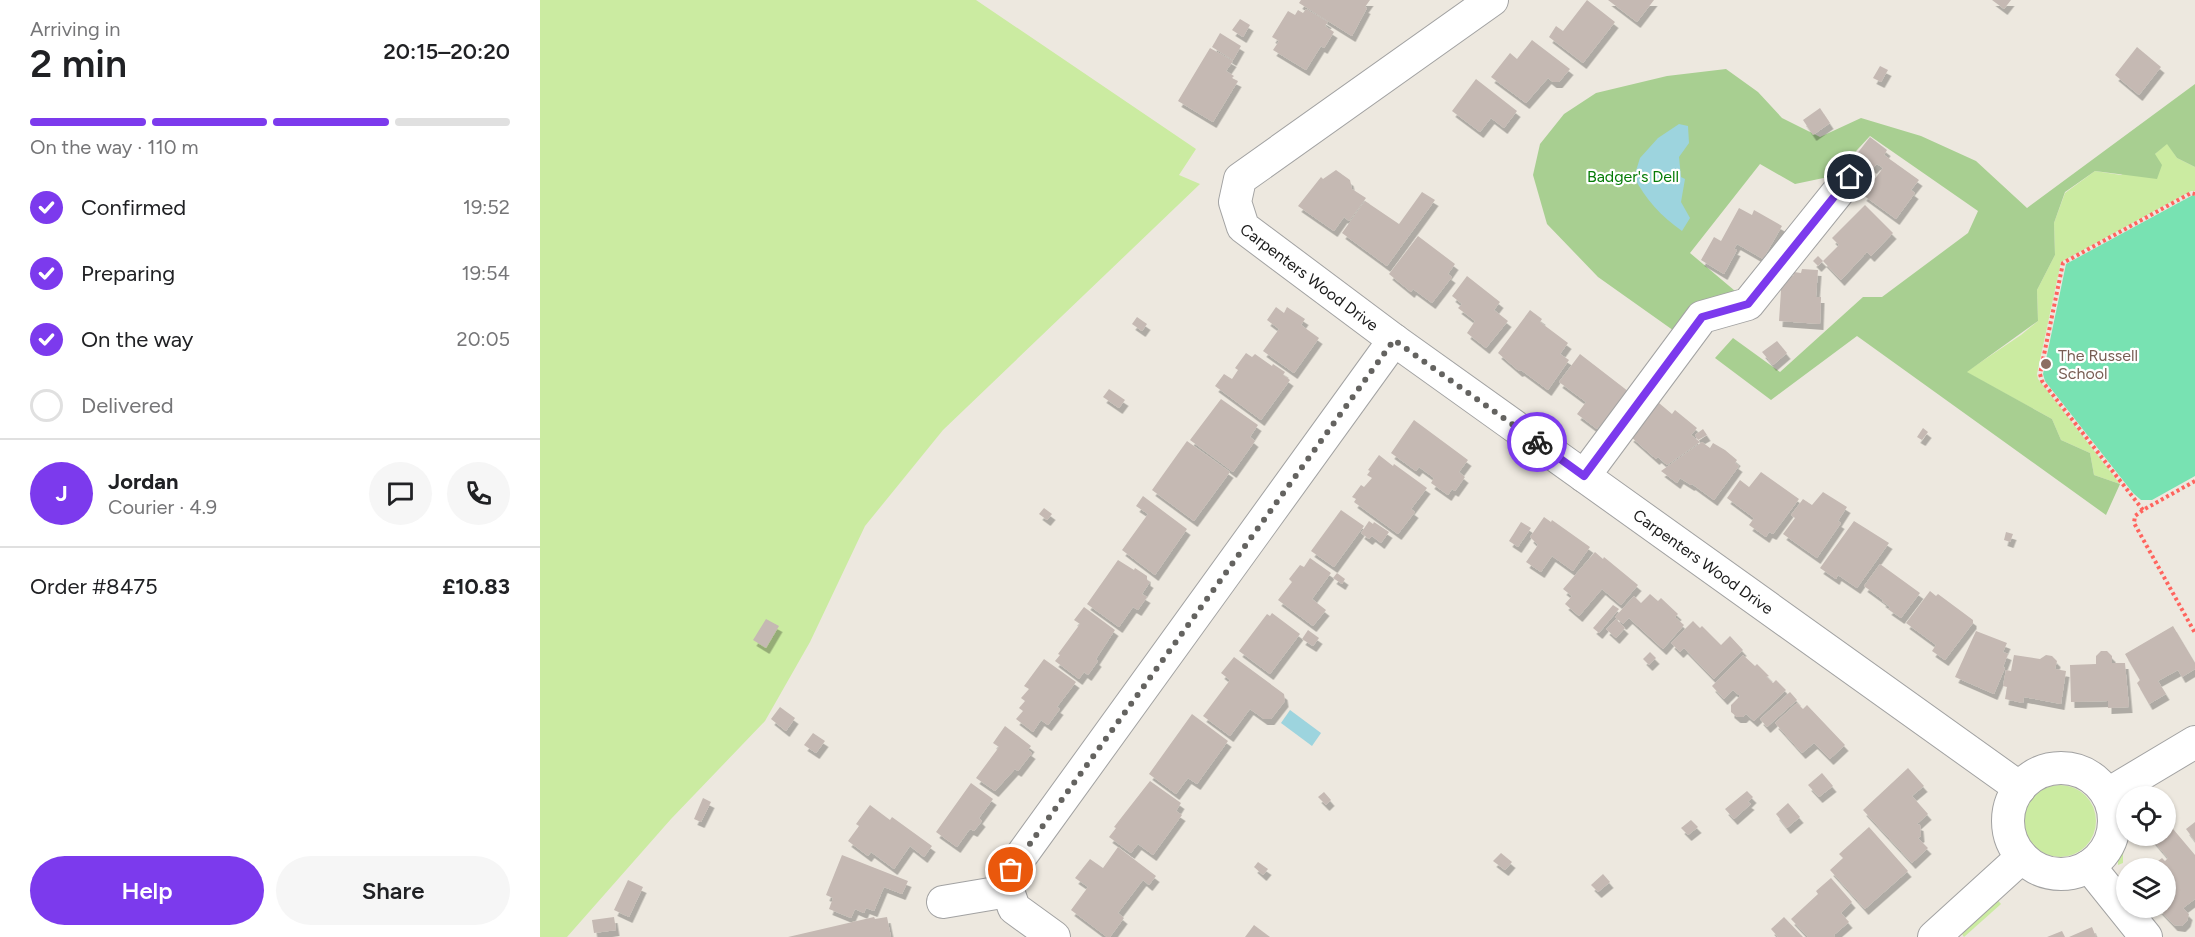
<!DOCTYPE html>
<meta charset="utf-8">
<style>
:root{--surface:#fff;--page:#f6f6f6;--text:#202124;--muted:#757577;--line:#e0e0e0;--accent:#7c3aed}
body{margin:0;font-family:Figtree,sans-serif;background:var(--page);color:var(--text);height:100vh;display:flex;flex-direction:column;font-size:22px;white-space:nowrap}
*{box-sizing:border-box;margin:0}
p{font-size:20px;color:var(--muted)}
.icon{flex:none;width:33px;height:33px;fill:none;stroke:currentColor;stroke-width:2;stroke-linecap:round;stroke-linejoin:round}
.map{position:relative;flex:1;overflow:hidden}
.panel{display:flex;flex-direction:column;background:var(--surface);width:540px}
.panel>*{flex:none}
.buttons{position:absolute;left:1576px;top:786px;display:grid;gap:12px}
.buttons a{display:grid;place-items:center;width:60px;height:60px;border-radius:50%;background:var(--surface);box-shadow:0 2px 4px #0004;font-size:30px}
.pin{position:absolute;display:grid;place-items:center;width:51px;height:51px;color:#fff;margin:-26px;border:3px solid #fff;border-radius:50%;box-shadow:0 2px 6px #0007}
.courier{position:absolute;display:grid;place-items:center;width:60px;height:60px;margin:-30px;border:4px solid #7c3aed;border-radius:50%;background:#fff;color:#222;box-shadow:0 2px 8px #0007}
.summary em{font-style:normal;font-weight:600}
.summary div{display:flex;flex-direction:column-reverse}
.summary{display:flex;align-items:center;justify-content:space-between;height:102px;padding:0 30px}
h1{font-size:39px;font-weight:600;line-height:45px}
.bar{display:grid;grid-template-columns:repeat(4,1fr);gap:9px 6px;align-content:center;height:72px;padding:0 30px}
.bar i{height:8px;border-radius:4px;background:var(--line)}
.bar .active{background:var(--accent)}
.bar p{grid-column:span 4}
.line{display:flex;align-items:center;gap:15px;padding:0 30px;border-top:2px solid var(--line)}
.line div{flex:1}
.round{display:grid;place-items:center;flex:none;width:63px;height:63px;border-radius:32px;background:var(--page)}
ol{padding:0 30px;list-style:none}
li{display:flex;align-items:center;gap:18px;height:66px}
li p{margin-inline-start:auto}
li .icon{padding:6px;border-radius:50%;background:var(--accent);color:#fff;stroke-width:4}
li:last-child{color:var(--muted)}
li i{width:33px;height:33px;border:3px solid var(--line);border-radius:50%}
.cta{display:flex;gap:12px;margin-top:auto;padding:12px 30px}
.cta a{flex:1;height:69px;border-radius:36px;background:var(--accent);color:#fff;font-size:24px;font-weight:600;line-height:69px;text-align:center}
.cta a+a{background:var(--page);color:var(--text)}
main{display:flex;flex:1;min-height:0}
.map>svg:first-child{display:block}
.grass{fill:#cbeba1}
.forest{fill:#a8cf91}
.pitch{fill:#78e2b2}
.water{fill:#9dd4de}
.building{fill:#c5b9b3;filter:url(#shadow)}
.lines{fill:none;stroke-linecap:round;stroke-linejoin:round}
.minor-casing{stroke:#a2a2a2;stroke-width:34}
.path{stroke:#ff645e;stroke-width:4;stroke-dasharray:3 3;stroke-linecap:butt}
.minor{stroke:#fff;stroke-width:32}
.done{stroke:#646360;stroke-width:6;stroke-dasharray:0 10.8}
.route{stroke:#7c3aed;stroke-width:8}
.education-dot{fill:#8d6e63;stroke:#fff;stroke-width:2}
.labels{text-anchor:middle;stroke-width:4.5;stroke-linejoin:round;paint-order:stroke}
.park-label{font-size:16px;fill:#067c07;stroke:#fff}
.street-label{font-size:16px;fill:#1b1b1b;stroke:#fff}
.education-label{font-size:16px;fill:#785e54;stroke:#fff;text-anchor:start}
</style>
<main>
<section class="panel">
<div class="summary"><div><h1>2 min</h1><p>Arriving in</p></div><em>20:15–20:20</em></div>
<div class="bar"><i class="active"></i><i class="active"></i><i class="active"></i><i></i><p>On the way · 110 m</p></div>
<ol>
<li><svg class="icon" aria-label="check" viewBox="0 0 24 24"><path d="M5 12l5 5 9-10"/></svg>Confirmed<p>19:52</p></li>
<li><svg class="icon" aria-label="check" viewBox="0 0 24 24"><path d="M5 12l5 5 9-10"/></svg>Preparing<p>19:54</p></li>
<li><svg class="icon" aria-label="check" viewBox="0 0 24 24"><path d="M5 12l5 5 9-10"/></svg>On the way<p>20:05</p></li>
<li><i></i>Delivered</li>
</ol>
<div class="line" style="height:108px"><b class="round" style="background:var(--accent);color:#fff">J</b><div><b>Jordan</b><p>Courier · 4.9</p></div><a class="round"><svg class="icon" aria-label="chat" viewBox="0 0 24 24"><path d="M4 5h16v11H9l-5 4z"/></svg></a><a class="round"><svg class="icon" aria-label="phone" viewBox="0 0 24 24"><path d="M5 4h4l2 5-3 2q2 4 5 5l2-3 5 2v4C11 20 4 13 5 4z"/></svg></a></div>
<div class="line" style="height:78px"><div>Order #8475</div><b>£10.83</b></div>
<div class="cta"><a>Help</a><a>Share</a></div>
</section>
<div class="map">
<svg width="1655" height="937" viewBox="0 0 1655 937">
<defs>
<filter id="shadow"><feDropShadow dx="3.5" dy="6" stdDeviation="0" flood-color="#0004"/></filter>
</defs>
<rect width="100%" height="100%" fill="#ede8df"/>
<g class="grass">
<path d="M0,0h436l220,149 -17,26 21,9 -257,246 -78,96 -55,116 -45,79 -94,98 -104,118h-27z"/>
<path d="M1627,143l10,15 18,9v24h-4l-130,71 -24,112 1,5 82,105 -26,-9 -4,-22 -29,-13 -9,-21 -86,-47 55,-37 17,-14 -1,-31 18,-35 -1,-32 11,-30 30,-22 26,4 34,-21z"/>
<circle cx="1520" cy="821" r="36"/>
<path d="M1587,814l1,22 -5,18v9l-5,2v-13z"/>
<path d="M1498,880l39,5 -1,3 -42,-2z"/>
<path d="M1456,898l5,6 -37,33 -4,-6z"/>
</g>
<path class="forest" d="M1186,69l32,23 24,26 38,19 41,-19 60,18 55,25 51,47 168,-124v83l-18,-9 -10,-14 -12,10 7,11 -5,14 -62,-8 -30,21 -11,31 1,32 -18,35 1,31 -71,51 85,47 9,21 29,13 4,22 26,9 -14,31 -249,-179 -86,64 -56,-42 18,-20 47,34 83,-75h19l86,-64 10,-22 -108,-75 -37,40 -38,8 -35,-20 -70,89 51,43 -64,37 -79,-56 -51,-53 -14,-49 7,-31 24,-30 32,-21 71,-17z"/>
<path class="pitch" d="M1653,195l2,1v280l-43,24h-11l-8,-7 -88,-112 -2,-7 23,-110z"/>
<g class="water">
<path d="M1139,124l9,2 1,17 -10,14 2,20 4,2 -4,23 9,16 -8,13c-21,-15 -36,-31 -48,-54l6,-19 18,-20z"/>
<path d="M750,710l31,23 -9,13 -31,-23z"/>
</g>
<g class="building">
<path d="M761,0h69l-5,7 2,1 -15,28 -53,-33z"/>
<path d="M1047,0l28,22 -32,41 -34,-26 7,-11 7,5z"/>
<path d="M1068,0h46l-17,22z"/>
<path d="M1452,0h19l-7,9z"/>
<path d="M766,9l22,13 -3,4 9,6 -10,16 -3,-2 -15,24 -33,-20 6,-9 -7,-4 16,-26 7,4 3,-5 5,3z"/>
<path d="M700,19l10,6 -7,12 -11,-7z"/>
<path d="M680,33l21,13 -8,14 -21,-13z"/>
<path d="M992,40l38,29 -11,13h-6l-5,-4 -22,25 -35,-26 19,-24 7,6z"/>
<path d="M1597,47l24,20 -22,28 -24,-20z"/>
<path d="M670,48l23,13 -7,10 8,5 -2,2 6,3 -25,41 -35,-21z"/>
<path d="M1340,66l8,4 -7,12 -8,-4z"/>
<path d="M936,79l41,32 -13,17 -13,-10 -11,14 -28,-21z"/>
<path d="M1280,108l10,15 -17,12 -10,-15z"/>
<path d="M1330,137l17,13 -3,5 35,25 -8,10 4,3 -19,26 -33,-24 20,-27 -6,-4 -4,4 -17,-13z"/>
<path d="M796,170l14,10 2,9 14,9 -17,23 -5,-4 -10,14 -36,-25 23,-29 2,2z"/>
<path d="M882,192l13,8 -48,66 -45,-33 23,-32 34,23z"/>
<path d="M1325,205l28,28 -22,23 -4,-4 -26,28 -18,-19 16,-16 -7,-7z"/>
<path d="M1199,208l13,7 2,-5 28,16 -19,33 -26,-15 -3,5 3,1 -13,24 -23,-14 13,-23 7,4z"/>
<path d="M878,236l37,28 -7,10 4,3 -20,26 -19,-14 -2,3 -22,-18z"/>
<path d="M1278,256l5,5 -5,5 -5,-5z"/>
<path d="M1262,269l16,1 -2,27h5l-1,27 -41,-3 3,-46 11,1 1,-4 7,1z"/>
<path d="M927,276l33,26 -6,8 14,11 -22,27 -19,-15 8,-12 -17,-13 4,-4 -10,-8z"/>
<path d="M736,307l8,6 3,-6 18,12 -4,6 18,13 -25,35 -31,-22 16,-22 -12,-9z"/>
<path d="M990,310l12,9 -2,3 28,21 -8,11 9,6 -21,30 -27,-20 -2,1 -21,-18z"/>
<path d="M597,317l10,7 -5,7 -10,-7z"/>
<path d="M1237,341l10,12 -14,12 -11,-13z"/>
<path d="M706,353l6,4 3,-3 17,12 1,-2 12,8 -2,3 7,5 -29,40 -46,-34 9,-12 8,5 6,-9 -3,-2z"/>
<path d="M1040,354l53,41 -27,36 -7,-5 -2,3 -20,-15 9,-12 -27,-20z"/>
<path d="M569,389l16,11 -6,8 -16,-11z"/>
<path d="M681,399l37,26 -8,12 5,4 -22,31 -43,-32z"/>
<path d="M1119,403l13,11 3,-4 22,18 -6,7 9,7 -33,23 -9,-8 -2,2 -26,-23z"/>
<path d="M874,420l54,40 -9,12 6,5 -10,14 -3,-2 -4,6 -17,-12 3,-5 -15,-11 -3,4 -25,-18z"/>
<path d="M1383,428l5,4 -6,8 -5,-3z"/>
<path d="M1163,429l4,6 -9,5 -3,-5z"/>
<path d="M647,441l43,31 -36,49 -42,-31z"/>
<path d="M1162,442l8,6 3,-5 12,7 12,10 -2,3 4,3 -25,34 -22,-16 -1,1 -11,-7 -3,5 -16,-12z"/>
<path d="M839,455l14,11 1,-2 33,24 -16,21 4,3 -17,22 -44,-32 2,-3 -4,-2 9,-12 3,2 8,-9 -5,-3 3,-4 -2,-1z"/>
<path d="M1221,472l38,27 -26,35 -4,-2 -3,5 -17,-12 5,-7 -27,-20 13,-18 9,7z"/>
<path d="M1283,492l24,15 -9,14 3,2 -24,35 -34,-24 12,-16 -4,-3 12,-16 9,6z"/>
<path d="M603,496l44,33 -32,46 -33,-25 26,-36 -12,-8z"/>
<path d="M504,508l8,6 -5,6 -8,-6z"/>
<path d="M801,510l23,16 -30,41 -23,-16z"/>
<path d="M1004,517l7,5 1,-2 38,27 -17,24 -21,-15 -11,16 -15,-10 12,-17 -8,-8z"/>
<path d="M829,521l4,3 1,-2 15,10 -8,11 -9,-7 -3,3 -8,-6z"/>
<path d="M1314,521l35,22 -32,45 -19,-13 -2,4 -16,-11z"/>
<path d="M981,522l10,6 -13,19 -9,-6z"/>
<path d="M1466,532l7,2 -3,8 -6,-2z"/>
<path d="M1055,552l8,7 1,-2 34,28 -17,20 -19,-16 -23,27 -14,-12 7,-8 -9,-7z"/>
<path d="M770,558l21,15 -19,26 14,11 -13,16 -35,-26 14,-18 -3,-3 11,-14 4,2z"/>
<path d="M578,560l16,10 1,-2 12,8v4l3,2 -8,12 5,3 -9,13 -5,-3 -14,20 -32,-23z"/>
<path d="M1340,564l40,29 -19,25 -13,-9 2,-2 -8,-6 1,-1 -19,-14z"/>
<path d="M797,573l8,6 -3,5 -9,-6z"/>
<path d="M1390,591l6,5 2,-2 35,26v3l-28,37 -13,-9 4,-6 -30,-22z"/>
<path d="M1110,594l8,7 3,-3 17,16 -3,3 9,8 -21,24 -34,-31 -6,6 -8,-7 19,-21 7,7z"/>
<path d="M1073,605l6,4 -20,24 -6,-5z"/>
<path d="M544,607l31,23 -19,29 2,2 -10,14 -4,-3 -5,7 -24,-18 5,-6 -2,-1 22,-30 -6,-4z"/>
<path d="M732,613l28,21 -30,40 -31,-23 28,-37 3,2z"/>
<path d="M226,619l13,7 -13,22 -13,-8z"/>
<path d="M1076,619l9,9 -9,10 -10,-9z"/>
<path d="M1153,621l7,7 2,-2 19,19 9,-9 13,14 -29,29 -30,-31 -4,4 -9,-9z"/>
<path d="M1633,626l22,37v6l-13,8 -4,-7 -20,11 8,13 -17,10 -12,-21 3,-3 -15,-26z"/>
<path d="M768,630l11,8 -6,8 -11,-7z"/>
<path d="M1436,631l31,12 -4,9 5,2 -5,13 2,1 -11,26 -39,-17z"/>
<path d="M1561,651h6l5,5v7h13l4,44 -21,1v-7l-37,1 -1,-37 26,-1v-8z"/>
<path d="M1110,652l6,6 -7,7 -6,-6z"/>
<path d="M1203,655l12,11 2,-2 12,12 -3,1 7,6 3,-3 10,10 -32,31 -8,-7 -3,3h-6l-6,-5v-7l9,-9 -7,-6 -9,9 -12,-13z"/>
<path d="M1474,655l26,4 6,-4 6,1 5,5 -2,8 11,2 -5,33 -37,-7 -1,6 -18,-4 2,-12 -4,-1 3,-16 5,1z"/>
<path d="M694,657l50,37 1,7 -14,18h-7l-14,-10 -20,27 -27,-20 27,-36 -9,-7z"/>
<path d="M504,659l32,23 -19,25 3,2 -12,16 -7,-5 -8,12 -17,-13 7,-8 -4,-3 6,-7 -4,-3 8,-9 -5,-3z"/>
<path d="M1250,692l7,8 -30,27 -7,-8z"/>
<path d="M1257,703l6,6 4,-4 38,40 -15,14 -16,-16 -12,10 -27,-30z"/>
<path d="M240,707l15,11 -9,13 -15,-12z"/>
<path d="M652,714l36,27 -31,43 -9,-6 -12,16 -27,-20z"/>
<path d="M465,726l26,20 -3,4 4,3 -14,18 -3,-2 -20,22 -19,-13 23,-31 -6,-4z"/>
<path d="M273,733l12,8 -9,12 -12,-8z"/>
<path d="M1368,768l16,18 -12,10 16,18 -11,10 3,1 1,11 -3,2 10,10 -16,15 -49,-53z"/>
<path d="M1282,773l11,13 -14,11 -11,-12z"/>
<path d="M610,781l31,22 -5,8 6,4 -29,40 -15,-11 -7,9 -22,-16 7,-9 -2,-1z"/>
<path d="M431,783l22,16 -14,19 3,3 -8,10 -4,-2 -13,18 -21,-15z"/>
<path d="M1207,791l6,6 -5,5 3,2 -17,15 -9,-10z"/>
<path d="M784,792l7,8 -5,5 -8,-8z"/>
<path d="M163,798l8,4 -10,20 -7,-3z"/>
<path d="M1248,803l12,14 -13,11 -11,-14z"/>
<path d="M330,805l20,15 2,-3 40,29 -8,11 -14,-11 -16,23 -23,-17 -3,4 -20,-15 11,-15 -3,-2z"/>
<path d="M1151,820l7,7 -10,8 -7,-7z"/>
<path d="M1655,822v19l-9,-12z"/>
<path d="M1628,823l27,32v44l-12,9 6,6 -2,7 -5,5 -8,-1 -16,-17h8v-40h-17l13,-10 3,3 3,-3 -17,-20 3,-2h12z"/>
<path d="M1329,827l39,44 -43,38 -35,-39 13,-12 -4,-4z"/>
<path d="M578,847l38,29 -7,9 -6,-5 -25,33 6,5 -14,19h-3l-36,-27 17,-23 -13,-9 15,-19 13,9z"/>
<path d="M961,853l11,9 -7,8 -12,-9z"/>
<path d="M302,855l66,26 -6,13 -18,-7 -10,24 -8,-3 -2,5 -9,-4 -4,9 -22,-9 4,-11 -7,-3z"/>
<path d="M718,862l10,7 -5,6 -9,-8z"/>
<path d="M1063,874l7,8 -12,10 -7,-7z"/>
<path d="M1291,878l21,24 -11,11 8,9 -15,13 1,2h-27l-17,-18 27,-25 -2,-3z"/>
<path d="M88,880l15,7 -14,30 -15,-7z"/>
<path d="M74,917l2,13 -22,3 -2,-13z"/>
<path d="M334,917l1,2 12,-2 4,20h-103z"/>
<path d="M1244,917l19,20h-25l-7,-8z"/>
<path d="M714,925l16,12h-25z"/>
<path d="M1552,927l4,10h-27z"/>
<path d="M1522,931l3,6h-18z"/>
</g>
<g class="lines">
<defs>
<g id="minor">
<path id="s1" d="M952,0l-252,179 -5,23 8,25 151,113 626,448"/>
<path d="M1044,476l118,-159 46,-13 102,-127"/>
<circle cx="1521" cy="821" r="53"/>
<path d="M1568,794l87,-52"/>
<path d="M1549,866l57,71"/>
<path d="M403,902l65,-11"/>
<path d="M514,937l-40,-29 -6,-17 3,-21 383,-530"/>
<path d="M1394,937l88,-80"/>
</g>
</defs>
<use href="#minor" class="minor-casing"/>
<g class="path">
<path d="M1655,481l-52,29 -8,6 -1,7 61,110"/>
<path d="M1603,510l-101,-129 -2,-7 23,-111 128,-70 4,1"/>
</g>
<use href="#minor" class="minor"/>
</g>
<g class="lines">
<path class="done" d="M471,870l383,-530 143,102"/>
<path class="route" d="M997,442l47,34 118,-159 46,-13 102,-127"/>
</g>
<circle class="education-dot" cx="1506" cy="364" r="6"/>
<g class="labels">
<g class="park-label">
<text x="1093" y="182">Badger's Dell</text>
</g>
<g class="street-label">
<text dy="6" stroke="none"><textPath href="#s1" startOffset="442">Carpenters Wood Drive</textPath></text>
<text dy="6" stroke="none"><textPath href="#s1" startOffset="928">Carpenters Wood Drive</textPath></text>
</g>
<g class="education-label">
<text x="1518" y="361">The Russell<tspan x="1518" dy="18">School</tspan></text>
</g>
</g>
</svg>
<div class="buttons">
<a><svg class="icon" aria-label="locate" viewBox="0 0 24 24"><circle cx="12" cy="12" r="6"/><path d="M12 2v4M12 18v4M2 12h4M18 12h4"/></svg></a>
<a><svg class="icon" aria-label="layers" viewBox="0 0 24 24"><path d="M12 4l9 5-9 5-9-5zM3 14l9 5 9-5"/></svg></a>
</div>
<div class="pin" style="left:471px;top:870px;background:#ea580c"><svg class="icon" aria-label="bag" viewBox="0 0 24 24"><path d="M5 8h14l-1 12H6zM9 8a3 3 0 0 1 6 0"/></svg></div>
<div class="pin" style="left:1310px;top:177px;background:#1f2937"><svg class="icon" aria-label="home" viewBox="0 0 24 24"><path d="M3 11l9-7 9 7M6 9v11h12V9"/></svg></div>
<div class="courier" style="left:997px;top:442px"><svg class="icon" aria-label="bike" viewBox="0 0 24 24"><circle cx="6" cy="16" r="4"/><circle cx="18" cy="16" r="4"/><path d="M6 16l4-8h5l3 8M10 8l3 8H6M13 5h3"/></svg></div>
</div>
</main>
